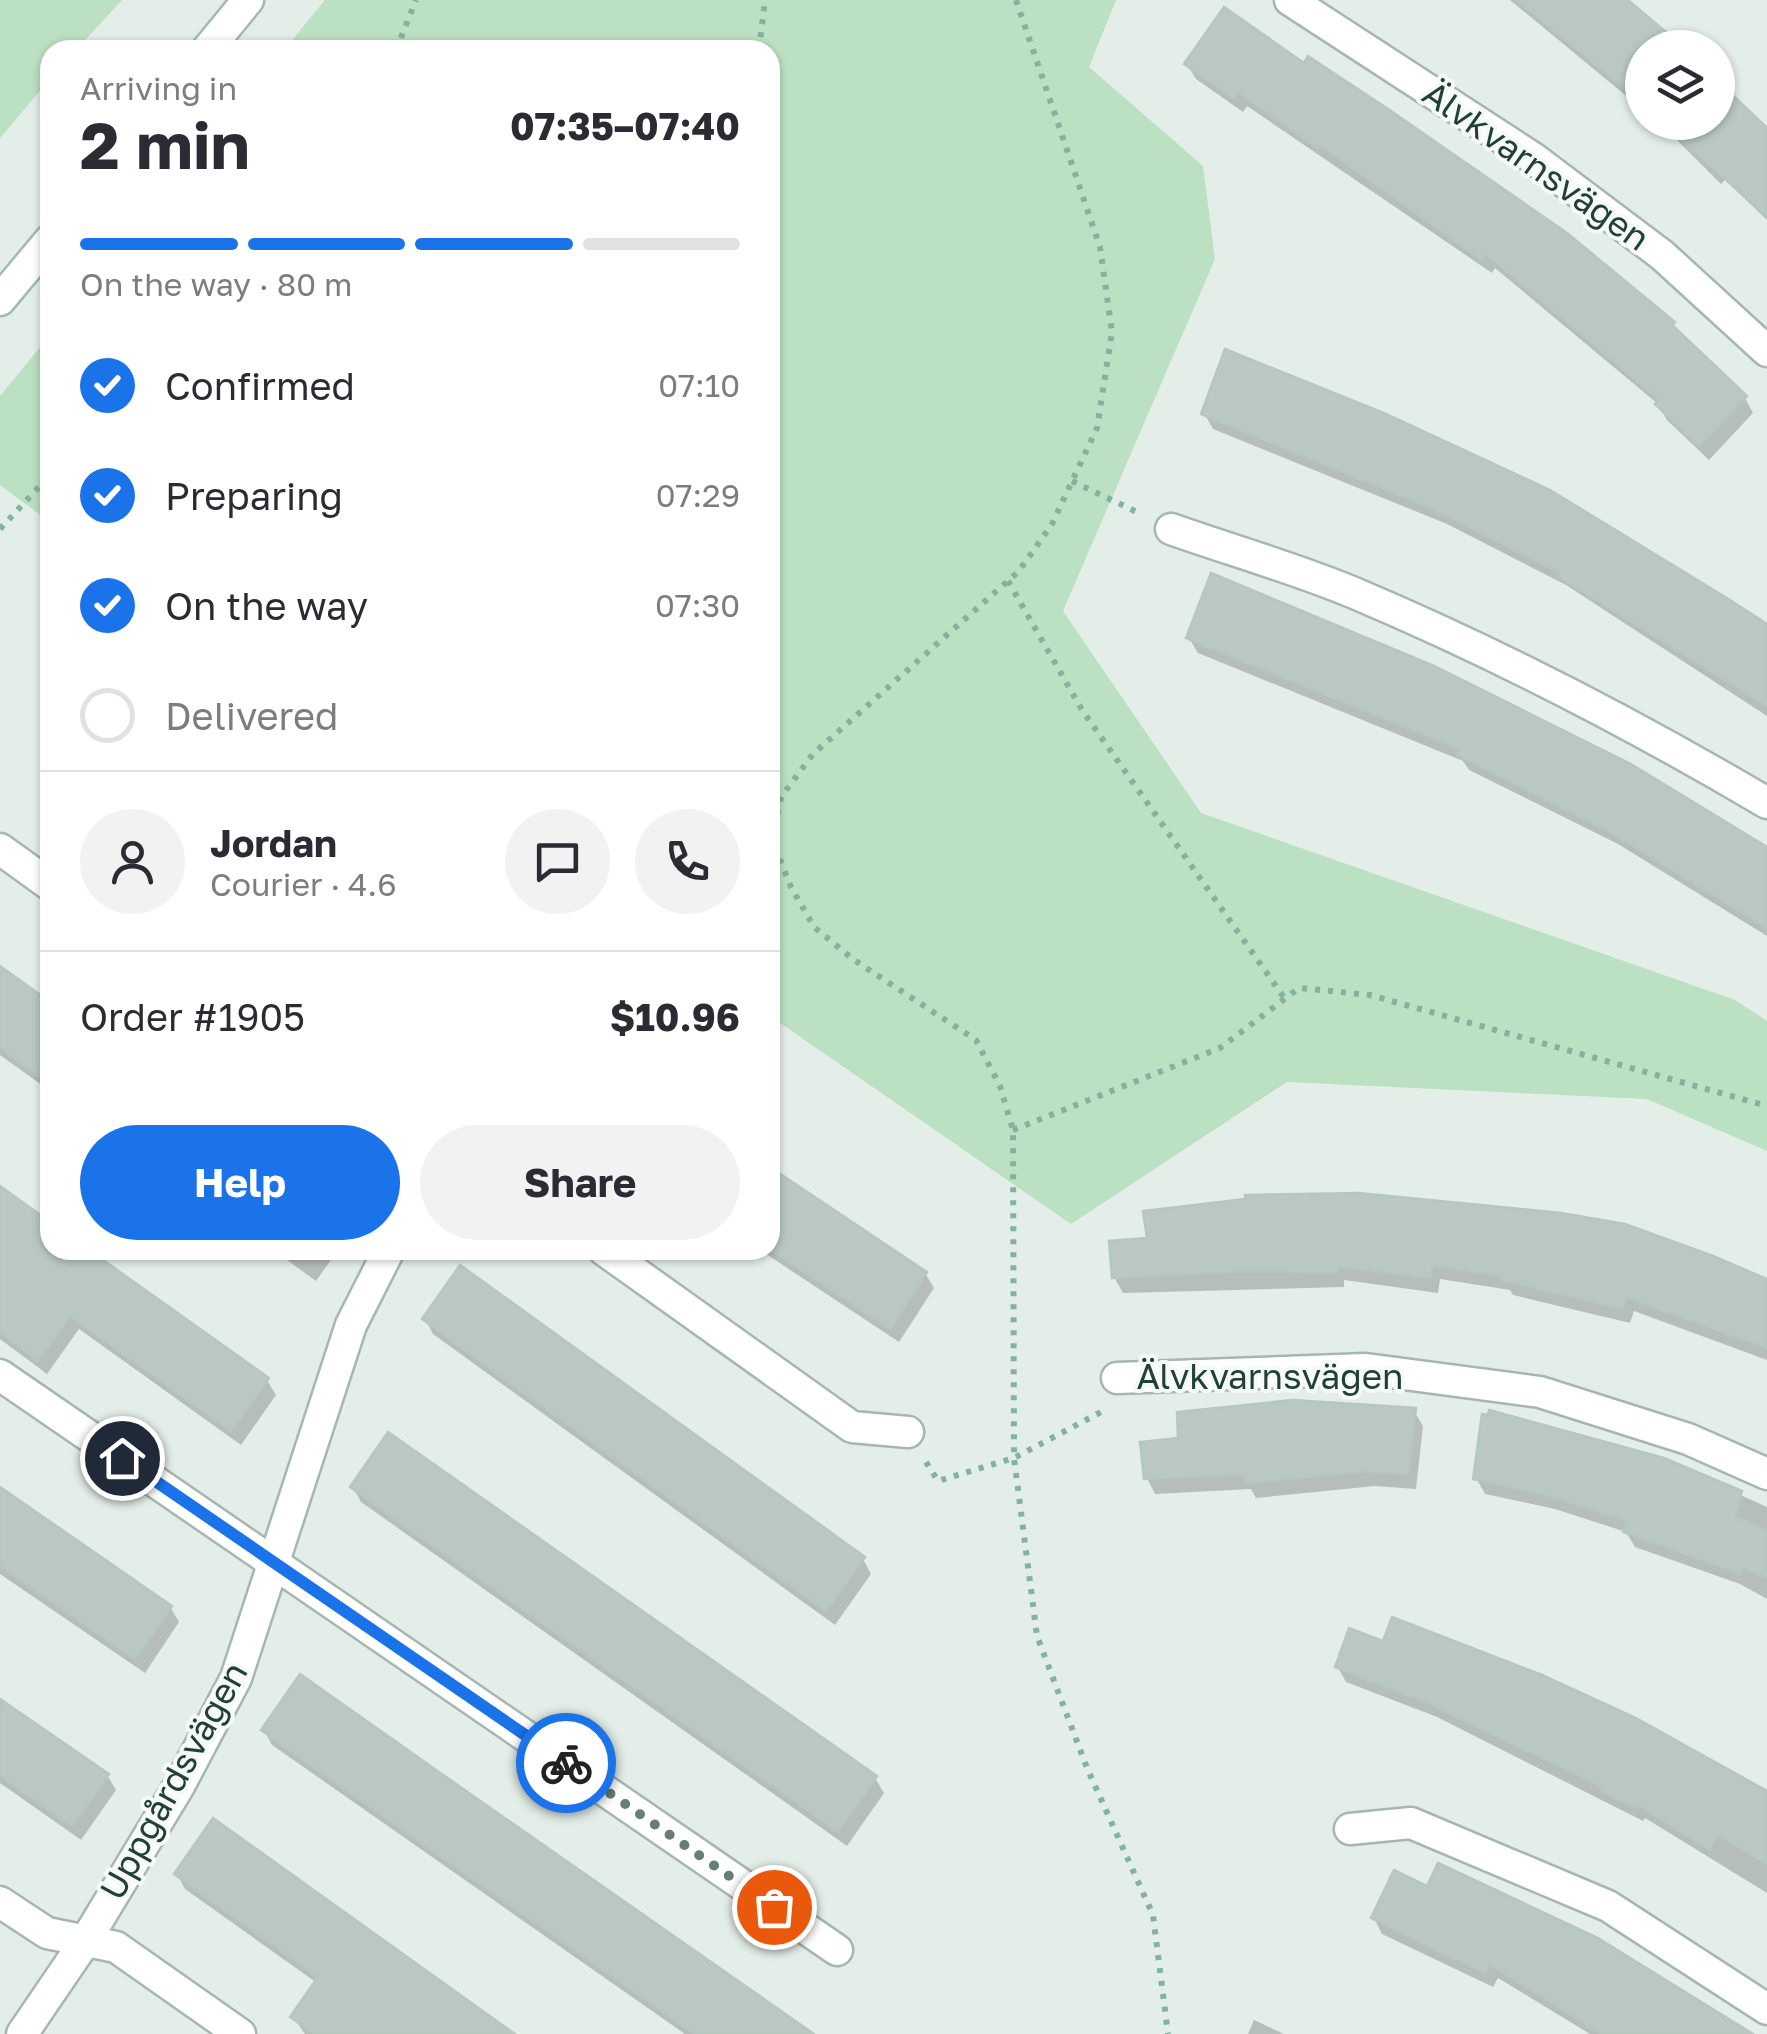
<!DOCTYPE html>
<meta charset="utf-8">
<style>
:root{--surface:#fff;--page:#f2f2f3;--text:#2b2b33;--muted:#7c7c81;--line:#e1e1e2;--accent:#1a73e8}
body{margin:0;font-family:"Golos Text",sans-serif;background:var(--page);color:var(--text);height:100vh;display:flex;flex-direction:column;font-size:38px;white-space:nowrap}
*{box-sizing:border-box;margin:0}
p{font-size:32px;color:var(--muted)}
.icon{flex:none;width:55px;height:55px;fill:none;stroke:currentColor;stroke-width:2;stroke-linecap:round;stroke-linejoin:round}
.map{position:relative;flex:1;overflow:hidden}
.sheet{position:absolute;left:40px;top:40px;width:740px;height:1220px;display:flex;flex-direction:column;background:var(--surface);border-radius:30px;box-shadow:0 2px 8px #0004}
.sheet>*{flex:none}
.controls{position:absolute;left:1625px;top:30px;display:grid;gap:20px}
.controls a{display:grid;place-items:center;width:110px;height:110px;border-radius:50%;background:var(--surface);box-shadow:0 2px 8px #0004;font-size:50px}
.pin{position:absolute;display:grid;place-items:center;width:85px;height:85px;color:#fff;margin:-42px;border:5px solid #fff;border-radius:50%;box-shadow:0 2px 10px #0007}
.courier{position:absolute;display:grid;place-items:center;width:100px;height:100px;margin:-50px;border:8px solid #1a73e8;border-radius:50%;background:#fff;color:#222;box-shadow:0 2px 12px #0007}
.headline em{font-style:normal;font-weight:700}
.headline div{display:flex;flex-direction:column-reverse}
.headline{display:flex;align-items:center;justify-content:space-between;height:170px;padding:0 40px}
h1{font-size:65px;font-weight:700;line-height:75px}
.bar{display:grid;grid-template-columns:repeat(4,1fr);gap:15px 10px;align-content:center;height:120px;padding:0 40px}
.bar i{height:12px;border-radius:8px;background:var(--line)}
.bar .on{background:var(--accent)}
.bar p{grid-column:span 4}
.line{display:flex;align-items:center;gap:25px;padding:0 40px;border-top:2px solid var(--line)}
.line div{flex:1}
.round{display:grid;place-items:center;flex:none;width:105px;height:105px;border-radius:52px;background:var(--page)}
ol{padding:0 40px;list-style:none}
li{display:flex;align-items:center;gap:30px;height:110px}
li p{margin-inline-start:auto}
li .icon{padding:10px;border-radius:50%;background:var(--accent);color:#fff;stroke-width:4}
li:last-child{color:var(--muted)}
li i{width:55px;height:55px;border:5px solid var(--line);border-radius:50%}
.primary-button{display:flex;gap:20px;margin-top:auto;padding:20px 40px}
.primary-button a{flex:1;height:115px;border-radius:60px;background:var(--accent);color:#fff;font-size:40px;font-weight:700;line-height:115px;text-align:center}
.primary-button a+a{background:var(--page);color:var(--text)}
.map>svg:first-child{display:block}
.green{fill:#bce0c2}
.shadow{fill:#0003}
.building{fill:#b9c9c1;stroke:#b6c8be;stroke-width:2.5}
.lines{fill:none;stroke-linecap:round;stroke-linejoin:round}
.minor-casing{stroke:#a6b7af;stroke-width:35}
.secondary-casing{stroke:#a2baaf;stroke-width:35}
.path{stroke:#83b39e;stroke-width:6;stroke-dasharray:5 8;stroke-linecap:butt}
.minor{stroke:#fff;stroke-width:30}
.secondary{stroke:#fff;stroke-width:30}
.done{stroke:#667e74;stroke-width:10;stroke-dasharray:0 18}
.route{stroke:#1a73e8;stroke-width:12}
.labels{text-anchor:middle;stroke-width:8;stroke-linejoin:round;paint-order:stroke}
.street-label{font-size:35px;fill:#224135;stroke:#f5faf7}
</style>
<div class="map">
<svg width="1767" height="2034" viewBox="0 0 1767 2034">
<rect width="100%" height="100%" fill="#e4eee8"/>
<g class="green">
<path d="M0,0h122l-46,50h-26v29l-50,59z"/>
<path d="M325,0h791l-27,67 114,99 12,93 -152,352 138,202 534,187 32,21v130l-120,-52 -360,-17 -216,142 -301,-208v-966h-486z"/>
<path d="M50,335v187l-50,-37v-89z"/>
</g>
<g class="shadow">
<path d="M1510,0h112l20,48v61z"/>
<path d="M1187,64l486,260 72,74 8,15 -44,47 -42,-40 -9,-16 -163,-136 -3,5 -245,-167 -4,6 -47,-33z"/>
<path d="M1718,81l49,46v93l-42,-40 -4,4 -62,-62h59z"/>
<path d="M1204,413l563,216v87l-201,-131 -119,-61 -234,-95z"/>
<path d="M1189,638l578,212v86l-149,-92 -149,-74 -6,-9 -265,-108z"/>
<path d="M50,760v28l-9,-15z"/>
<path d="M0,970l50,35v86l-50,-36z"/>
<path d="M770,1170l155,103 9,15 -35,54 -139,-92h10z"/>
<path d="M0,1189l50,36v25h35l182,130 9,15 -35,50 -162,-116 -32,45 -47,-35z"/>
<path d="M1112,1244l655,38v78l-133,-49 -4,12 -117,-28 -3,-5 -70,-11 -2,14 -94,-13v7l-221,6 -9,-16z"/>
<path d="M273,1250h65l-22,31z"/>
<path d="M425,1319l438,240 8,15 -36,51 -402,-291z"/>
<path d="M1414,1411l9,15 -7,63 -41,-3 -119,12 -5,-9 -96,5 -8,-16z"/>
<path d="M1663,1460l104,47v92l-27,-15 -105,-37 -9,-15 -71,-23 -70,-15 -9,-16z"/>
<path d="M353,1487l522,291 9,15 -37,53 -486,-344z"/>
<path d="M0,1490l170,117 9,15 -34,51 -145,-99z"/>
<path d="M1337,1666l298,54 88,46 44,27v100l-122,-75 -2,3 -206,-104 -91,-35z"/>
<path d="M0,1701l107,74 9,15 -35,50 -81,-57z"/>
<path d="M264,1730l527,304h-106l-413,-289z"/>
<path d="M177,1874l334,160h-206l-12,-17 24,-34 -132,-94z"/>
<path d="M1428,1889l324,145h-162l-92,-56 -5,9 -111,-53 -8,-16z"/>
<path d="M1254,2020l30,14h-36z"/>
</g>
<g class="building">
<path d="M1516,0h112l57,48h-43v54z"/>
<path d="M1224,7l80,56 4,-7 83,55 176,122 108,89 -3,3 75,71 -48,50 -44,-42 5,-4 -174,-146 -4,6 -162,-115 -2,3 -80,-56 -4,6 -50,-34z"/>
<path d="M1718,81l49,47v88l-106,-94h57z"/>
<path d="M1225,349l161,65 164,76 180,110 37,24v82l-209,-130 2,-3 -124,-63 -235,-96z"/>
<path d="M1211,573l223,93 197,98 136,83v81l-160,-98 -150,-75 3,-6 -274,-111z"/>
<path d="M0,966l50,36v82l-50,-36z"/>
<path d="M770,1167l157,105 -37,57 -120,-80z"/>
<path d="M0,1186l50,36v28h39l180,128 -38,53 -161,-115 -32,45 -38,-29z"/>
<path d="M1359,1193l202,20 64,11 88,32 54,23v69l-141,-51 -4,12 -121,-29 1,-4 -70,-11 -1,13 -94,-12v6l-99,-1 -126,7 -3,-37 38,-3 -4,-27 102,-12v-4z"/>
<path d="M460,1265l405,292 -39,54 -404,-292z"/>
<path d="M1293,1400l123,8 -8,66 -43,-3 -120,12 -1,-9 -100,5 -4,-37 38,-4 -1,-26z"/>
<path d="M1489,1410l175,48 78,33 -7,26 32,14v47l-24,-11 -2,7 -118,-42 3,-11 -82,-27 -71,-15 9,-65 6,1z"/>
<path d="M388,1432l489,344 -39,56 -488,-345z"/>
<path d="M0,1487l172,119 -37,53 -135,-93z"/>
<path d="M1392,1617l150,58 94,43 131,73v73l-49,-29 -8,15 -74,-46 -1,3 -34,-16 2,-4 -177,-85 -91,-35 14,-39 34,13z"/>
<path d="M300,1674l146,103 368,257h-119l-326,-228 -108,-76z"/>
<path d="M0,1699l109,75 -37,52 -72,-50z"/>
<path d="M213,1818l162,116 140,100h-200l-25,-17 28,-40 -144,-103z"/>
<path d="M1438,1863l160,75 155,96h-151l-113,-70 -4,9 -114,-55 23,-48 33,16z"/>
</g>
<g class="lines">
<defs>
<g id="minor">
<path d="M1290,0l243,158 129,97 105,96"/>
<path d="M1171,529c62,22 127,40 188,66 141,60 276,130 408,208"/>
<path d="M0,849l50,36"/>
<path d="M604,1250l248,177 56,5"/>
<path d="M0,1375l837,575"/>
<path d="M1117,1378l249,-9 174,23 148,47 79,35"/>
<path d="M1350,1829l61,-6 197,83 159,103"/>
<path d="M0,1902l47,31 69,14 124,87"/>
<path d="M22,2034l64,-94 93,-154 57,-108 115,-353 38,-75"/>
</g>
<g id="secondary">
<path d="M207,50l41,-50"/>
<path d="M0,300l50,-60"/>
</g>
</defs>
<use href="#minor" class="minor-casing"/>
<use href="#secondary" class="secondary-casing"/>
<g class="path">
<path d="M1016,0l84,247 12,85 -15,96 -45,96 -33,47 -206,183 -32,43 -9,43 19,47 23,40 40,33 122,80 24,46 13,44 1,328 23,178 50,132 66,147 15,119"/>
<path d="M396,50l20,-50"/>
<path d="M759,50l6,-50"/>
<path d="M1072,481l67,32"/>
<path d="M0,529l50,-54"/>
<path d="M1008,581l74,129 203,289"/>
<path d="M1013,1130l207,-82 79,-60 71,7 397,111"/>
<path d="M926,1462l12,19 76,-23 89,-47"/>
</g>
<use href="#minor" class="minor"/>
<use href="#secondary" class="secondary"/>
</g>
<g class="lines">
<path class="done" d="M566,1763l208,144"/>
<path class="route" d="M122,1458l444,305"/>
</g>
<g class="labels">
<g class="street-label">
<text transform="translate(1536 166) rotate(35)" y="12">Älvkvarnsvägen</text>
<text x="1270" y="1389">Älvkvarnsvägen</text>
<text transform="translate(174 1781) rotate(-61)" y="12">Uppgårdsvägen</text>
</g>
</g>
</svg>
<div class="controls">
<a><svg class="icon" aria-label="layers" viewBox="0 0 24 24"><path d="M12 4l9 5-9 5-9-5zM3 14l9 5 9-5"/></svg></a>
</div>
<div class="pin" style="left:774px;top:1907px;background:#ea580c"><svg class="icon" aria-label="bag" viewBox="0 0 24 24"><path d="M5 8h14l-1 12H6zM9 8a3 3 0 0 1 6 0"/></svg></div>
<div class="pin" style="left:122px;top:1458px;background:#1f2937"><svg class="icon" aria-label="home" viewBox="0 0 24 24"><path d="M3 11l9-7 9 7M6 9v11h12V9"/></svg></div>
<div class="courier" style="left:566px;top:1763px"><svg class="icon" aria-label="bike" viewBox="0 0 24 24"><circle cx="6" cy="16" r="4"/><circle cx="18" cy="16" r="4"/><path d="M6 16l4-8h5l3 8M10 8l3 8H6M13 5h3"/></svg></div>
<section class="sheet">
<div class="headline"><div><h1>2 min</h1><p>Arriving in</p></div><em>07:35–07:40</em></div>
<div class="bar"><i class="on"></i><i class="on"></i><i class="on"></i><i></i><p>On the way · 80 m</p></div>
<ol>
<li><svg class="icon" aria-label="check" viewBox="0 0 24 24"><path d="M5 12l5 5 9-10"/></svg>Confirmed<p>07:10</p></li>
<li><svg class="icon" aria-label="check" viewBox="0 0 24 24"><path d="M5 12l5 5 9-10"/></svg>Preparing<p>07:29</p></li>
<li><svg class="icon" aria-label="check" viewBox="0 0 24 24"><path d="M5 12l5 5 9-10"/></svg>On the way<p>07:30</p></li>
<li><i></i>Delivered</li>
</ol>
<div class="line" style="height:180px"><a class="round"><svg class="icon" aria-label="person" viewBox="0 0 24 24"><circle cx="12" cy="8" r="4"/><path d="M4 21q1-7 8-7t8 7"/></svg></a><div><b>Jordan</b><p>Courier · 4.6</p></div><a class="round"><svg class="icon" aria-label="chat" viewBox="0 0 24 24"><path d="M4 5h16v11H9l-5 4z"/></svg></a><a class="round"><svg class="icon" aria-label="phone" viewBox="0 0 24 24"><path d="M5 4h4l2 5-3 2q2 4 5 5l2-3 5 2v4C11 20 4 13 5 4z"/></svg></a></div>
<div class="line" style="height:130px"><div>Order #1905</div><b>$10.96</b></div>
<div class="primary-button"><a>Help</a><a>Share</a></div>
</section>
</div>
